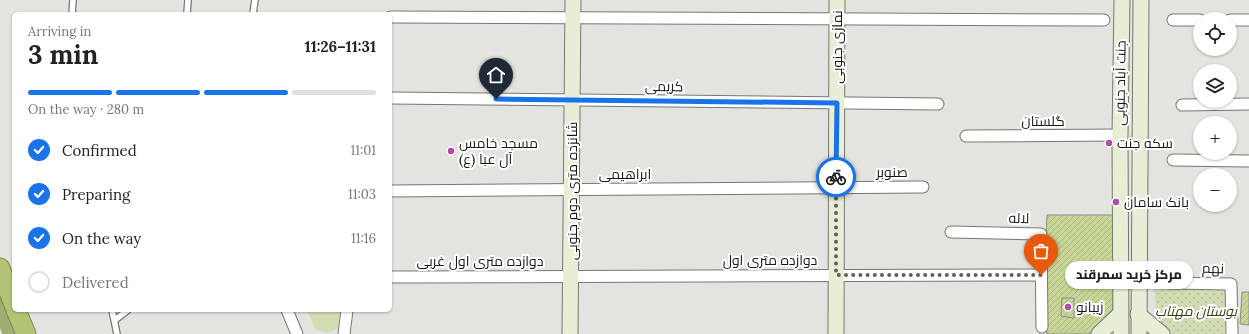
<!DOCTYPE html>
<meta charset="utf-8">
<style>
:root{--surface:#fff;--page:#f2f2f2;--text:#222;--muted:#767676;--line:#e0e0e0;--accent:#1a73e8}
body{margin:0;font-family:Lora,Cairo,serif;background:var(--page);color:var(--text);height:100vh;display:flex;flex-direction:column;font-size:15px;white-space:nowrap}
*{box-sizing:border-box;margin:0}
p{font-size:13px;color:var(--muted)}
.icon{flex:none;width:22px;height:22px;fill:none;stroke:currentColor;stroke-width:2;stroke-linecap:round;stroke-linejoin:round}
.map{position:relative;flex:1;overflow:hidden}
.drawer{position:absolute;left:12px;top:12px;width:380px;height:300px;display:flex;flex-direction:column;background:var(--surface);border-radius:6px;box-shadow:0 1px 3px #0004}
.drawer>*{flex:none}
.tools{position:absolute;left:1193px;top:12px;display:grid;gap:8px}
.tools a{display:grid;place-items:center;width:44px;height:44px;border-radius:50%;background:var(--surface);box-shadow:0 1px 3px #0004;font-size:20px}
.pin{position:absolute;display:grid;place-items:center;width:34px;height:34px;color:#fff;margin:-41px -17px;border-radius:50% 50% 50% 0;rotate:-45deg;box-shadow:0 0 4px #0007}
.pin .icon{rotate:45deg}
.courier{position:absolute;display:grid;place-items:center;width:40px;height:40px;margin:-20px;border:3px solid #1a73e8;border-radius:50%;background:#fff;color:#222;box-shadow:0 1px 5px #0007}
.bubble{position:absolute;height:28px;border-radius:14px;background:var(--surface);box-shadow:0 1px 3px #0004;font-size:13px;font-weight:800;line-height:28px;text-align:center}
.head em{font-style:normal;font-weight:800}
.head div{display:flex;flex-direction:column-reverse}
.head{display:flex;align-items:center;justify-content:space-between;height:68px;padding:0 16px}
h1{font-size:26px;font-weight:800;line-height:30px}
.bar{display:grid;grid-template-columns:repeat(4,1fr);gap:6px 4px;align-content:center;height:48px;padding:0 16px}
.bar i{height:5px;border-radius:3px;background:var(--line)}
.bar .active{background:var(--accent)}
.bar p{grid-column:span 4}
ol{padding:0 16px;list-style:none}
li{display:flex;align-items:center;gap:12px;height:44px}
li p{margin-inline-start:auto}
li .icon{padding:4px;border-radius:50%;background:var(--accent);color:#fff;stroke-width:4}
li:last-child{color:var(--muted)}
li i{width:22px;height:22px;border:2px solid var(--line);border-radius:50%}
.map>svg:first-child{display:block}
.green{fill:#d1dcb2}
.park{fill:url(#park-dots)}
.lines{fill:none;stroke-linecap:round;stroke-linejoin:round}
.river{stroke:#9fad70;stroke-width:18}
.building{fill:url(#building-hatch);stroke:#8d8e8a}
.lane-casing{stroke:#767773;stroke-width:8}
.street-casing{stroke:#767773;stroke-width:13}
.secondary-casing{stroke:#767773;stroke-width:17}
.highway-casing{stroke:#7b8753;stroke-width:21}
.lane{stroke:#fff;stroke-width:5.5}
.street{stroke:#fff;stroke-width:11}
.secondary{stroke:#e8edd5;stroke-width:15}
.highway{stroke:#b1c374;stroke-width:19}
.done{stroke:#5e5f5c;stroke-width:4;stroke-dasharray:0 7.2}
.route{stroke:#1a73e8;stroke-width:5}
.poi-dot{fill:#b34bae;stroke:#fff;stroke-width:1.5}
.labels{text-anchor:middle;stroke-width:4;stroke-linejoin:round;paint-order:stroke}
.street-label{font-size:14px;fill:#171816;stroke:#fff}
.poi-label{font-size:14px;fill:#171816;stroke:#fff;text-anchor:start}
.park-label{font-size:14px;font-style:italic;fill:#343d0e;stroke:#fff}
</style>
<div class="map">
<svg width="1249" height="334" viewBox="0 0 1249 334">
<defs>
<pattern id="park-dots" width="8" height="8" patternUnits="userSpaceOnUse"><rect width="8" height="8" fill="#d1dcb2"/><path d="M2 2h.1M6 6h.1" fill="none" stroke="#b3bc98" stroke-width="1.8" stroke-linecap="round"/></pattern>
<pattern id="building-hatch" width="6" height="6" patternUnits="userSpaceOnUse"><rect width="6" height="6" fill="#c6d697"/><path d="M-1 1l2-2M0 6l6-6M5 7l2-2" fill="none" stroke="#a9b781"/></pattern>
</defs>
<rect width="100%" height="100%" fill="#e3e4df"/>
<path class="green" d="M307,310h33l-2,18 -10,5 -12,-3z"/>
<path class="park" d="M1154,287l71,1v46h-53l-3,-1 -13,-18z"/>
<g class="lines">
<path class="river" d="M0,303l12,31"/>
</g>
<g class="building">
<path d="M1047,215h67l-1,94 -24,25h-42l-1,-8v-91z"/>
<path d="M1242,292h7v33l-9,-1z"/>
<path d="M1062,298h12v20l-13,-2z"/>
</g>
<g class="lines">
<defs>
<g id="lane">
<path d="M72,14l1,-14"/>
<path d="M187,14l1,-14"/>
<path d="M253,14l2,-14"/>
<path d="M112,310l5,24"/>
<path d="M115,320l13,-10"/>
</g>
<g id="street">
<path d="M390,17l714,3"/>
<path d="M1173,20h27"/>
<path d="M1230,20h19"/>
<path d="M390,98l548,6"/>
<path d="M1182,105l67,-1"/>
<path d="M966,136l154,-1"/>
<path d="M1173,160l76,1"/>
<path d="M390,191l533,-4"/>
<path d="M951,232l90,2 1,93"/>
<path d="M390,277l651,-2"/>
<path d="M1168,283l63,1 1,50"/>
<path d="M287,310l10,24"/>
<path d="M344,334l3,-24"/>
</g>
<g id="secondary">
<path d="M1138,314l24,20"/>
<path d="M570,334l3,-334"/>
<path d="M836,334l1,-334"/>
<path d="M1099,334l21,-20"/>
<path d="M1121,334l-1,-199 2,-135"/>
<path d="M1139,334l2,-334"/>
</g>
<g id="highway">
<path d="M0,268l14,37"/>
<path d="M16,310l10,24"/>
</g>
</defs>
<use href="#lane" class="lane-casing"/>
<use href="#street" class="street-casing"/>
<use href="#secondary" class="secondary-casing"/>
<use href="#highway" class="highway-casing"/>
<use href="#lane" class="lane"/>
<use href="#street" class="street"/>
<use href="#secondary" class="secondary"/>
<use href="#highway" class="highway"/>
</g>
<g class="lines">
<path class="done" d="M836,177v98h205"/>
<path class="route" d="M496,99l341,4 -1,74"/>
</g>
<g class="poi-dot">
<circle cx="1109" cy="143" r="4"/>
<circle cx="451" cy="151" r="4"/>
<circle cx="1116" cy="202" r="4"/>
<circle cx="1068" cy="307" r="4"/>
</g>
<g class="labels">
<g class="street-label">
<text transform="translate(837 47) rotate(-90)" y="5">نمازی جنوبی</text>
<text transform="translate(1120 83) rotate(-89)" y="5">جنت آباد جنوبی</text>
<text transform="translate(664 86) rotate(1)" y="5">کریمی</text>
<text x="1043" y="126">گلستان</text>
<text x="892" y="177">صنوبر</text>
<text x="625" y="179">ابراهیمی</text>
<text transform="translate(572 191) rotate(-90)" y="5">شانزده متری دوم جنوبی</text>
<text transform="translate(1019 218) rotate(1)" y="5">لاله</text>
<text x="770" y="265">دوازده متری اول</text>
<text x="480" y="266">دوازده متری اول غربی</text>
<text transform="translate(1213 268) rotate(1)" y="5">نهم</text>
</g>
<g class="poi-label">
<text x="459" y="148">مسجد خامس<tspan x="459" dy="16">آل عبا (ع)</tspan></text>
<text x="1117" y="148">سکه جنت</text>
<text x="1124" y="207">بانک سامان</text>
<text x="1076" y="312">زیبانو</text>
</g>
<g class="park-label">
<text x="1196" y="316">بوستان مهتاب</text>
</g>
</g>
</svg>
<div class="tools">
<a><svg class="icon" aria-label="locate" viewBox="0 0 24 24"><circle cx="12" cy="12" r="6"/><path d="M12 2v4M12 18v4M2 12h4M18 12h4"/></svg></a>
<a><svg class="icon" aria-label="layers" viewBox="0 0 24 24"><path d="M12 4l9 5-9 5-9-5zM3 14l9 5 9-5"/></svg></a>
<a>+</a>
<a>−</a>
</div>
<div class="pin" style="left:1041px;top:275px;background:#ea580c"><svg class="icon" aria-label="bag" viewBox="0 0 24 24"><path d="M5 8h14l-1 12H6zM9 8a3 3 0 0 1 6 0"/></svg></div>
<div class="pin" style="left:496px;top:99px;background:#1f2937"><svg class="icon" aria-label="home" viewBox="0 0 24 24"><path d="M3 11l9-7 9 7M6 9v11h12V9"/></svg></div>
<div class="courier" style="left:836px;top:177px"><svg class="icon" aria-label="bike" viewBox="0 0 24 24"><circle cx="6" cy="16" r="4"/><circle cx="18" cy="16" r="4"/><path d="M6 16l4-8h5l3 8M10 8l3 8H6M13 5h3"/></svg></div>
<div class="bubble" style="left:1065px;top:261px;width:128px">مرکز خرید سمرقند</div>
<section class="drawer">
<div class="head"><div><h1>3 min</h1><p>Arriving in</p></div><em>11:26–11:31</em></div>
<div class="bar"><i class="active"></i><i class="active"></i><i class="active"></i><i></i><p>On the way · 280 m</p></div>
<ol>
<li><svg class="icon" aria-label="check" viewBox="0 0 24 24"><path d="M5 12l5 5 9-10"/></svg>Confirmed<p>11:01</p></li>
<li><svg class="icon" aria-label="check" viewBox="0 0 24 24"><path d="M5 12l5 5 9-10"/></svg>Preparing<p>11:03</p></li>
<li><svg class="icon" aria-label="check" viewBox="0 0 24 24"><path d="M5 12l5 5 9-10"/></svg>On the way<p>11:16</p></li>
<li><i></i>Delivered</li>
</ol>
</section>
</div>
